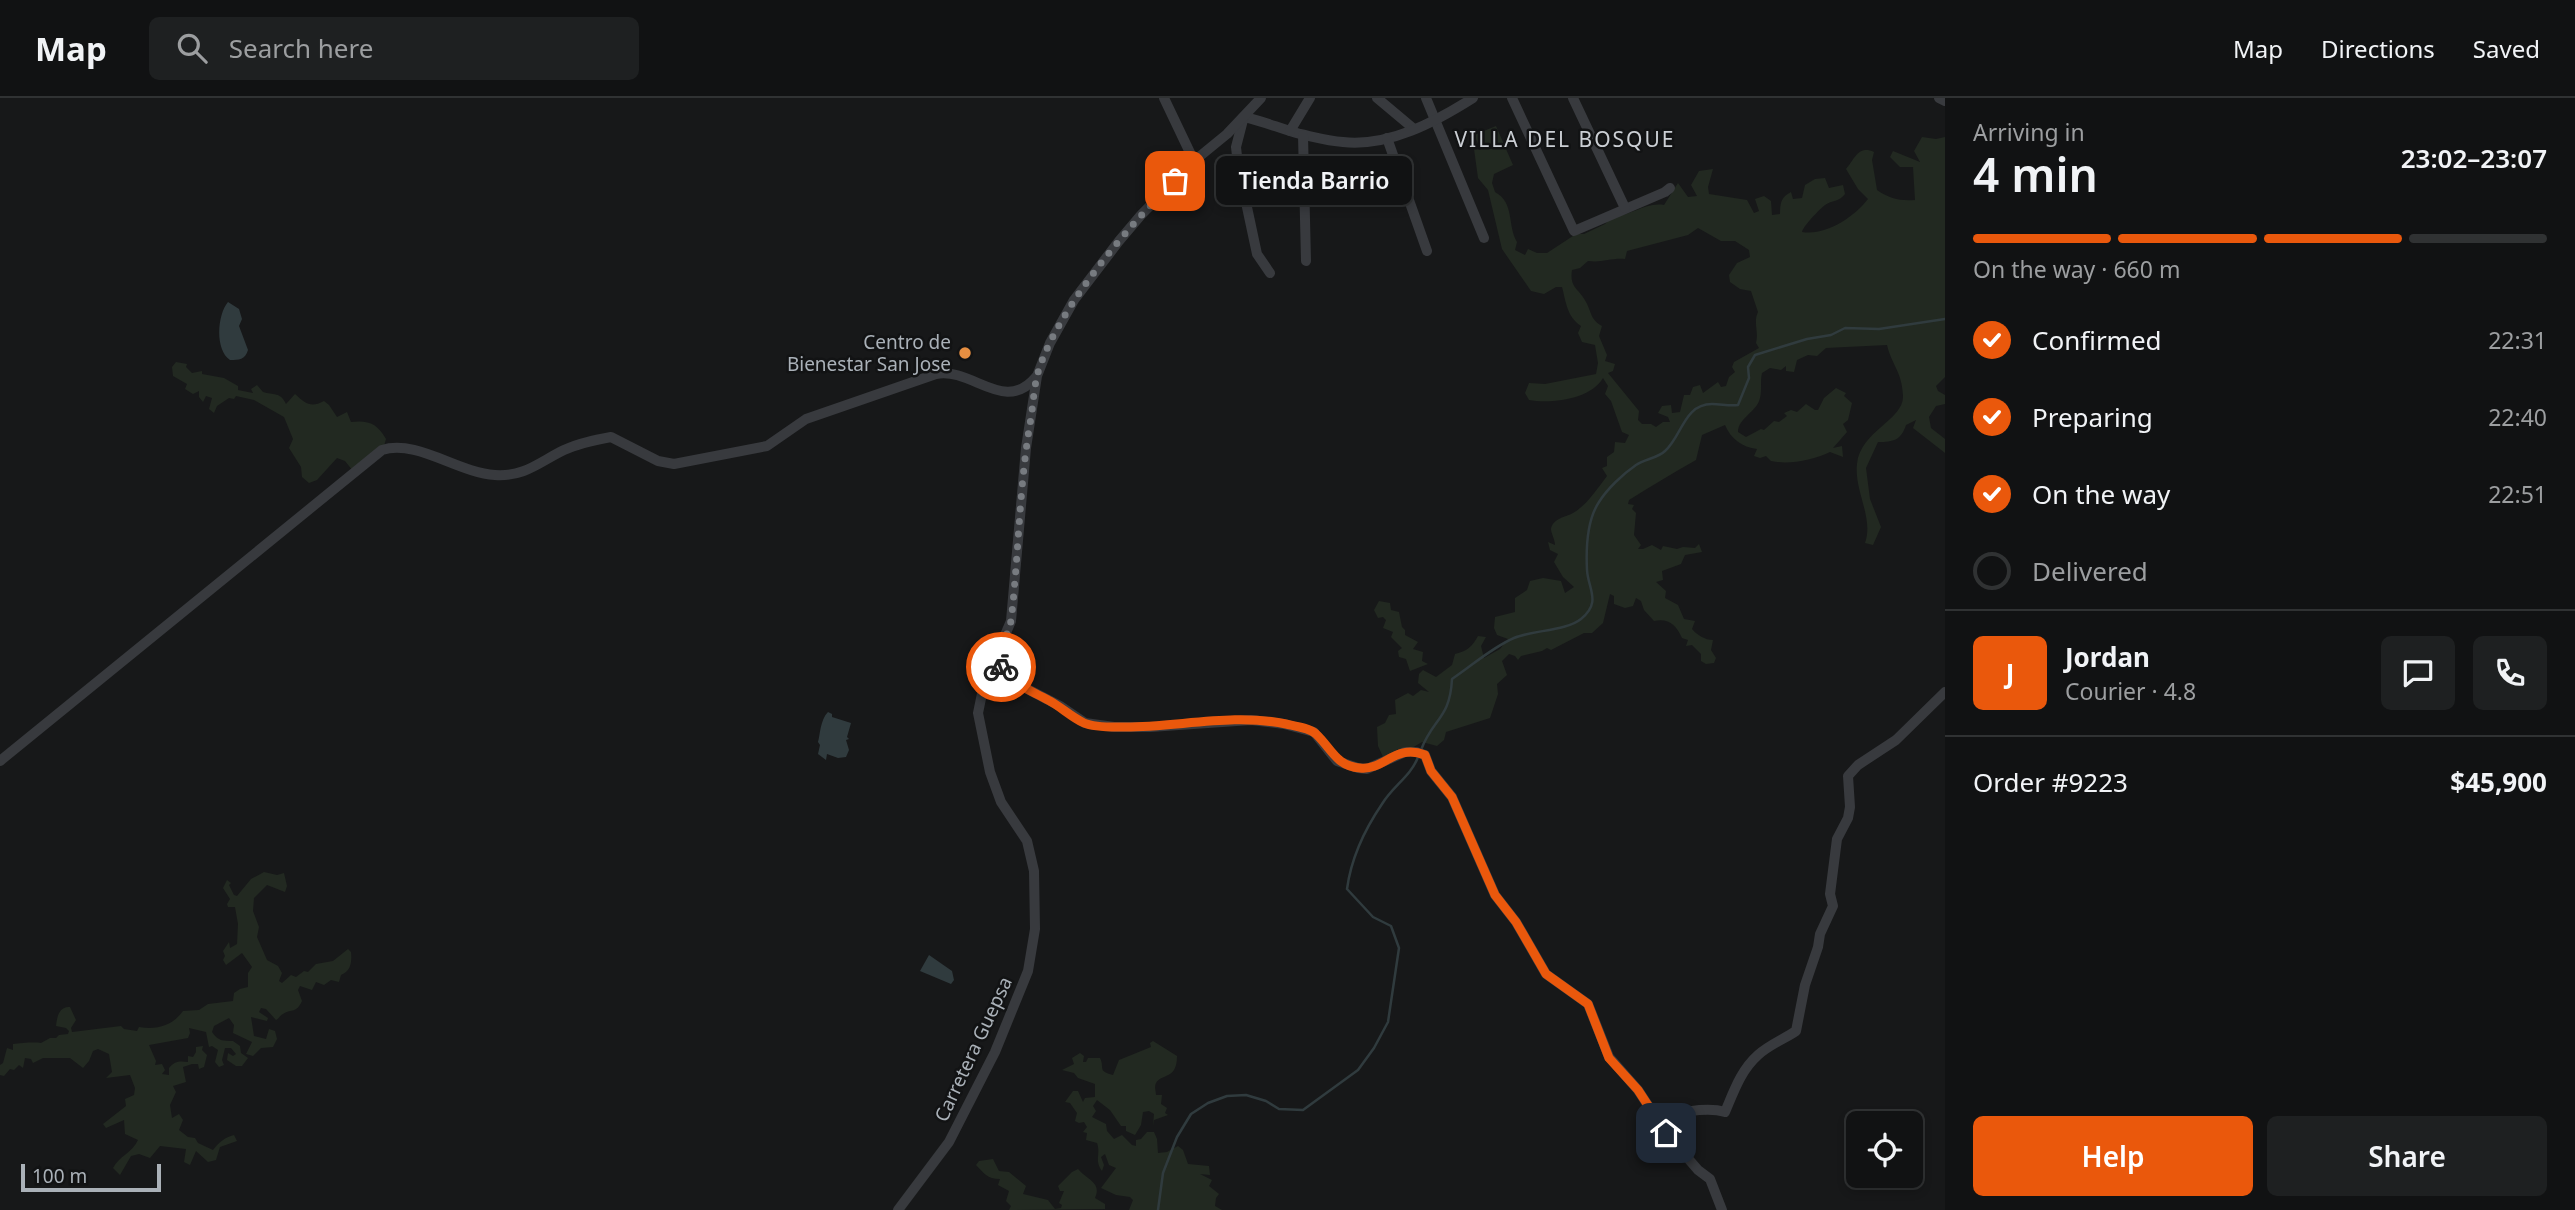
<!DOCTYPE html>
<meta charset="utf-8">
<style>
:root{--surface:#111213;--page:#1e2021;--text:#f1f3f6;--muted:#9c9ea0;--line:#303233;--accent:#ea580c}
body{margin:0;font-family:"Noto Sans",sans-serif;background:var(--page);color:var(--text);height:100vh;display:flex;flex-direction:column;font-size:26px;white-space:nowrap}
*{box-sizing:border-box;margin:0}
p{font-size:23px;color:var(--muted)}
.icon{flex:none;width:38px;height:38px;fill:none;stroke:currentColor;stroke-width:2;stroke-linecap:round;stroke-linejoin:round}
.map{position:relative;flex:1;overflow:hidden}
.drawer{display:flex;flex-direction:column;background:var(--surface);width:630px}
.drawer>*{flex:none}
.tools{position:absolute;left:1846px;top:1013px;display:grid;gap:14px}
.tools a{display:grid;place-items:center;width:77px;height:77px;border-radius:10px;background:var(--surface);box-shadow:0 4px 10px #0003,0 0 0 2px var(--line);font-size:35px}
.scale{position:absolute;left:21px;bottom:18px;width:140px;box-sizing:border-box;padding-left:7px;border:4px solid #aab1b8;border-top:0;font-size:19px;line-height:24px;white-space:nowrap;color:#aab1b8;-webkit-text-stroke:5px #121314;paint-order:stroke}
.pin{position:absolute;display:grid;place-items:center;width:60px;height:60px;color:#fff;margin:-30px;border-radius:14px;box-shadow:0 4px 10px #0006}
.courier{position:absolute;display:grid;place-items:center;width:70px;height:70px;margin:-35px;border:5px solid #ea580c;border-radius:50%;background:#fff;color:#222;box-shadow:0 2px 9px #0007}
.bubble{position:absolute;height:49px;border-radius:10px;background:var(--surface);box-shadow:0 4px 10px #0003,0 0 0 2px var(--line);font-size:23px;font-weight:600;line-height:49px;text-align:center}
.headline em{font-style:normal;font-weight:600}
.headline div{display:flex;flex-direction:column-reverse}
.headline{display:flex;align-items:center;justify-content:space-between;height:119px;padding:0 28px}
h1{font-size:46px;font-weight:600;line-height:52px}
.bar{display:grid;grid-template-columns:repeat(4,1fr);gap:10px 7px;align-content:center;height:84px;padding:0 28px}
.bar i{height:9px;border-radius:5px;background:var(--line)}
.bar .current{background:var(--accent)}
.bar p{grid-column:span 4}
.line{display:flex;align-items:center;gap:18px;padding:0 28px;border-top:2px solid var(--line)}
.line div{flex:1}
.round{display:grid;place-items:center;flex:none;width:74px;height:74px;border-radius:10px;background:var(--page)}
ol{padding:0 28px;list-style:none}
li{display:flex;align-items:center;gap:21px;height:77px}
li p{margin-inline-start:auto}
li .icon{padding:7px;border-radius:50%;background:var(--accent);color:#fff;stroke-width:4}
li:last-child{color:var(--muted)}
li i{width:38px;height:38px;border:4px solid var(--line);border-radius:50%}
.primary-button{display:flex;gap:14px;margin-top:auto;padding:14px 28px}
.primary-button a{flex:1;height:80px;border-radius:10px;background:var(--accent);color:#fff;font-size:28px;font-weight:600;line-height:80px;text-align:center}
.primary-button a+a{background:var(--page);color:var(--text)}
header{display:flex;align-items:center;gap:42px;box-sizing:border-box;height:98px;padding:0 35px;background:var(--surface);border-bottom:2px solid var(--line)}
header strong{font-size:33px}
nav{display:flex;gap:38px;margin-inline-start:auto;font-size:24px}
.search{width:490px;height:63px;background:var(--page);display:flex;align-items:center;gap:18px;box-sizing:border-box;padding:0 24px;border-radius:10px;color:var(--muted);font-size:26px}
main{display:flex;flex:1;min-height:0}
.map>svg:first-child{display:block}
.green{fill:#222921;fill-rule:evenodd}
.water{fill:#303b3e}
.lines{fill:none;stroke-linecap:round;stroke-linejoin:round}
.stream{stroke:#303b3e;stroke-width:2.5}
.minor{stroke:#383a3e;stroke-width:10}
.done{stroke:#777b80;stroke-width:7;stroke-dasharray:0 12.6}
.route{stroke:#ea580c;stroke-width:9}
.poi-dot{fill:#e78f42;stroke:#121314;stroke-width:2.5}
.labels{text-anchor:middle;stroke-width:5;stroke-linejoin:round;paint-order:stroke}
.poi-label{font-size:19px;fill:#aab1b8;stroke:#121314;text-anchor:end}
.street-label{font-size:19px;fill:#aab1b8;stroke:#121314}
.neighbourhood-label{font-size:21px;letter-spacing:2px;fill:#cbcfd4;stroke:#121314}
</style>
<header>
<strong>Map</strong>
<div class="search"><svg class="icon" aria-label="search" viewBox="0 0 24 24"><circle cx="10" cy="10" r="6"/><path d="M15 15l6 6"/></svg>Search here</div>
<nav><a>Map</a><a>Directions</a><a>Saved</a></nav>
</header>
<main>
<div class="map">
<svg width="1945" height="1112" viewBox="0 0 1945 1112">
<rect width="100%" height="100%" fill="#171819"/>
<g class="green">
<path d="M1496,28l17,39 -19,9 -2,9 3,9c20,11 12,33 22,50l-2,8 10,5 3,-6 9,4h10l29,-19h8l21,-10 8,-8c19,0 32,-14 51,-11l14,-22 10,14 9,-1 -6,-11 8,-14 14,-2 -5,18 1,7 38,6 7,13 5,-2 -4,-12 9,-3 7,5 1,14 8,-1c0,-11 1,-17 11,-22l2,7 9,-1 3,-13 10,-6 10,-1 4,10 14,-3 2,9c-6,8 -13,6 -20,11 -6,5 -21,20 -23,27 24,4 52,-15 66,-33l-10,-10 -12,-20c9,-10 12,-24 28,-17l-2,8 5,30c13,9 23,11 38,10l-2,-33h-13l-10,-10 3,-6 27,11 -6,-11 8,-14 14,2 9,-2v240l-9,9 2,5 7,4v9l-9,2 -7,11 2,11 14,11v14l-32,-25 3,-8 -10,5c-5,15 -12,17 -28,17l-12,26 4,31 11,28 -8,18 -8,-2c9,-25 -11,-52 -8,-79 3,-33 47,-44 46,-68 -1,-25 -11,-30 -16,-51l-61,3 -9,8 -9,-1 -11,5 -3,12 -8,-1v-5l-5,4 -11,-2 -8,5c-2,8 0,17 -2,25 -3,14 -22,20 -22,34l8,5 15,-8 3,1 10,-9 5,1 8,-6 -3,-3 7,-3 6,2 9,-8 9,6h3l6,-12 12,-10 10,5 -2,3 8,7 -4,17 -5,4 4,8 -14,16 9,-2 1,11 -13,-5c-17,8 -41,13 -59,9l-5,-5 -6,2 -6,-2 3,-7c-15,-2 -26,-10 -32,-24l-23,10 -6,25c-23,13 -45,26 -67,40l-1,4 6,1 -2,4 4,4 -2,22 7,10 -3,4h5l9,-4 9,5 2,-4 14,3 6,-2 12,1 4,-4 3,8 -17,3 -4,9 -19,7 1,9 -7,2 10,9 -1,7 13,7 6,14 11,2 -3,8c5,6 13,11 21,11l-2,10 5,8 -2,5 -8,1 -5,-3v-7l-9,-9 -6,1 2,-6 -6,-2c-6,-13 -13,-20 -28,-17l-10,-11 -3,-9 -5,-3 -3,8 -8,2 -11,-4v-8l-4,-2 -7,29 -11,10h-8l-33,17 -4,-2 -5,3 -21,5 -3,4 -3,-4 -6,-2 -7,7 5,14 -10,9 1,10 -8,24 -44,14 -2,8 -7,6 -15,-4 -17,10 -7,-3 -14,10 -6,-13 -1,-19 8,-4 4,-8 7,-1 -1,-14 13,-7 5,3 8,-6 8,2 -11,-9 1,-9 4,-4 13,7 16,-12 3,-11c12,-3 17,-7 23,-18l8,1 -5,9 3,12 16,-9 8,-10 -11,-4 -3,-7 1,-11 20,-5v-14l12,-8 3,-9 13,-3 18,3 4,12 9,-6 -11,-10 -9,-15 4,-8 -8,-4 -2,-8 7,3c0,-5 -4,-12 -4,-16 2,-11 15,-12 22,-16 14,-8 24,-24 34,-37l-5,-8 5,-2v-9l7,-5 1,-10 10,1 4,-8 -7,-3 -11,-31 -6,-7 3,-8 -5,-8c-12,21 -51,26 -74,22l-4,-7 4,-10 16,1 51,-10 2,-11 -3,-18 -13,-3 -4,-9 3,-7c-14,-9 -15,-24 -19,-39h-6l-12,7 -13,-3 -29,-42 -14,-59 -10,-12 -4,-29 7,1 -7,-15zM1698,130l23,13h14l14,9 1,7 -13,6 -8,12 1,7 10,7 11,2 7,21c-5,10 1,20 -2,31l3,5 -25,14 -2,5 3,5 -6,5 -3,9 -5,1 -3,-5 -15,11 -3,-8 -7,2 -3,8h-6l-4,17 -8,1 -1,-8 -9,1 -4,7 10,4 2,5h-7l-7,5 -5,-3h-9l-4,-4 1,-9 -31,-38 5,-2 2,-7 -10,-3 2,-6 -8,-19 3,-10c-12,-7 -10,-13 -16,-24 -6,-13 -17,-14 -14,-32l8,-2 8,-7c14,2 22,-3 37,-2l2,-8 61,-16z"/>
<path d="M176,264l11,2 -1,3 6,6 10,-2v3l22,4 14,8v4l15,3 -2,-4 6,-4 6,7c10,3 18,0 23,12l9,-10c11,10 16,14 29,7l5,4 8,12 10,-5 4,10c17,-2 26,1 35,17l-2,7 -31,25 -8,-10 -8,-3 -20,22 -8,3 -7,-6 -1,-10 -12,-19 4,-9 -9,-22 -30,-17 -18,-4 -2,3 -5,-1 -12,8 -3,7 -5,-4 3,-11 -6,-2 -3,6 -4,-5v-6l-6,3 -8,-5 2,-5 -14,-8 -1,-9z"/>
<path d="M1379,503l11,2 1,7 8,2 3,15 3,3v5l13,7 -5,7 10,3 -1,9 6,3 -18,7 -4,-12 -7,-2 -1,-6 4,-3 -11,-11 2,-5 -10,-4 3,-8 -3,-3 -5,1 -4,-8z"/>
<path d="M264,774l13,3 7,-2 3,13 -2,6 -18,-7 -13,13 -1,13 6,16 -2,10 10,23 11,6 4,7 -3,8 3,2 9,-8 5,2 8,-6 4,1 8,-8 17,-3 15,-12 3,3c1,10 0,19 -10,23l-2,7 -8,-2 -7,5 -8,-3 -4,8 -12,-4 -2,4 4,11c-6,13 -10,7 -19,13 -3,1 -4,5 -7,6l-10,-11 -5,-1 -2,4 9,6 -1,3 -16,-4 3,19 12,3 3,-10 6,2 2,8 -4,8 -12,1 -8,8 -7,-2 6,-12 -19,-9 1,-8 -5,-7 -15,8 -2,6c6,9 11,9 21,9l7,5 1,7 7,5 -6,8h-6l-9,-6 1,-7 5,3 3,-2 -5,-6h-6l-3,12 2,5 -5,2 -4,-5 3,-12 -6,-4 -3,1 -3,-15 -17,-4 1,5 -2,5 -39,7 7,16 -1,4 7,-1 3,6 -3,4 7,1v-7c6,-7 10,-7 19,-6v-6l5,1 3,-5v-5l7,-1 -1,4 5,5 -3,12 -5,2 -1,-5h-6l-9,3 3,15 -13,4 3,6 -6,13 2,13 7,-4 4,6 -4,10 9,7 7,1 3,5 15,7c5,-7 12,-13 21,-15l3,6 -17,6 -4,13 -8,2 -12,-11 -6,14 -6,-3 2,-13 -26,-3 -10,12 -11,-4 -8,2 -11,19 -7,-7c6,-12 19,-15 25,-28l-13,-6 -1,-14 -18,8 -3,-4 23,-18 -1,-7 9,-4 1,-7 -5,-13 -24,3 6,-6 -3,-18 -11,-5 -5,2 -4,10 -6,7 -13,-10h-27l-10,5 -2,-4 -6,-1 -2,10 -4,-3 -5,5 -4,-1 -6,7 -4,-1v-10l3,-2 4,-15 6,2v-6c8,-1 21,-2 28,-1l9,-5h6l3,-3 9,-1 1,-3 -3,-3 -10,-2c1,-9 3,-20 14,-19l6,13 -5,8 1,4 49,-6 3,3 13,2 2,-4c18,3 33,-1 44,-16l16,-1 9,-6 25,-3 1,-8 6,-4 8,-2v-14l4,-6 -10,-14 -16,12 -3,-5 2,-4 -2,-5 6,-9 1,6 7,-4 1,-20 -3,-17h-7l-1,-3 3,-5 -7,-11 4,-8 4,3 -2,2 5,10 3,1 14,-17z"/>
<path d="M1153,943l24,15c0,24 -15,17 -21,27 -2,4 0,8 0,12h6l-1,9 6,4 -2,5 3,2 -14,5 -1,6 1,-12 -5,-3 -6,1 -2,13 -6,10 -9,-4v-5h-5l-11,-16 -13,-10 -4,6 3,5 -4,6 14,7 1,7 7,8 8,-4 10,10 4,1v-6l5,-1 6,-7h7l3,7 1,14 9,-1 11,-6 5,4 5,14 21,2 1,9 -10,-1 12,6 -3,6 10,8 -3,4 -1,8 7,4h-93l4,-10 -3,-3 -14,-2 -15,-7 15,-20 -7,-3 -4,-11 -4,3 3,8 -2,6c-8,-11 -1,-17 -5,-28l-11,-3 1,-7 -4,-1 4,-5 -3,-5 -5,1 -4,-2 2,-8 -7,-10 -5,-1 8,-11h5l5,11 2,-4 10,-1v-13l-17,-6 -4,-5 -12,-3 12,-6 -2,-6 8,-5 4,3 -1,6h3l2,-4h12c5,10 -3,13 13,17l6,-15 32,-13 -1,-4z"/>
<path d="M993,1061l6,12 10,1 17,14 -3,8 25,6 7,9 6,-1 1,-3 -3,-2 5,-12h-4l-2,-5 14,-14 6,-3c9,11 24,13 17,29l10,6v5l-96,1 2,-4 -5,-5 3,-10 -11,-6 2,-6c-13,0 -16,-6 -24,-14l3,-4z"/>
</g>
<g class="water">
<path d="M228,204l11,7 3,10 -3,7 9,24c-3,10 -9,10 -18,10 -15,-10 -13,-45 -2,-58z"/>
<path d="M828,614l4,2v3l19,6 -4,14 2,2 -3,1 3,10 -3,7 -8,1 -11,-4 -1,6 -8,-6 2,-9 -2,-3c2,-6 2,-22 10,-30z"/>
<path d="M929,857l23,16 2,9 -3,4 -31,-13z"/>
</g>
<g class="lines">
<g class="stream">
<path d="M1421,652c12,-32 29,-31 31,-71 21,-14 39,-31 62,-41 19,-8 52,-7 67,-19 21,-17 7,-30 6,-49 -1,-20 0,-50 12,-68 8,-13 24,-28 37,-37 9,-6 22,-7 29,-14 17,-15 19,-47 47,-47 9,0 17,2 26,1l11,-27 -1,-11 7,-12 52,-16 24,-4 14,-7 34,1 66,-10"/>
<path d="M1158,1112l5,-37 14,-36 14,-23 17,-11 19,-7 19,-1 20,6 13,8 24,1 55,-40 16,-22 14,-26 11,-74 -8,-22 -18,-9 -26,-28c4,-30 18,-60 35,-85 11,-18 29,-28 36,-47"/>
</g>
<g class="minor">
<path d="M1164,0l30,63"/>
<path d="M1377,0l37,31"/>
<path d="M1426,0l58,140"/>
<path d="M1512,0l62,133 91,-39 5,-4"/>
<path d="M1573,0l52,110"/>
<path d="M1939,0l6,3"/>
<path d="M1244,19c19,4 37,12 56,17 14,3 29,7 43,8 46,5 92,-20 130,-44"/>
<path d="M1243,22l-7,27 2,18 19,89 13,19"/>
<path d="M1290,33l20,-33"/>
<path d="M1303,37l3,126"/>
<path d="M1387,40l40,113"/>
<path d="M995,560l15,22 50,26 25,17 29,4h36l101,-7 33,4 30,8 23,29 21,7 9,1 38,-17h11l9,3 6,16 21,26 43,98 21,27 30,52 42,30 21,53 29,33 28,43 32,37 12,9 12,31"/>
<path d="M0,663l382,-311c35,-11 76,23 113,25 30,2 44,-13 69,-25 15,-7 31,-10 47,-13l47,24 16,3 93,-18 39,-27 130,-45c37,-7 68,41 100,3"/>
<path d="M1659,1025c11,-12 50,-16 66,-11 9,-21 16,-42 33,-57 11,-10 26,-16 38,-24l9,-46 13,-38 2,-13 13,-28 -3,-12 7,-55 11,-21 2,-11 -2,-31 10,-11 38,-25 49,-48"/>
<path d="M898,1112l51,-68 46,-90 33,-81 7,-42 -1,-58 -7,-30 -26,-39 -11,-30 -12,-59 6,-29 27,-63 15,-173 11,-72 13,-33 24,-43 45,-59 22,-26 53,-54 33,-27 34,-36"/>
</g>
</g>
<g class="lines">
<path class="done" d="M1001,569l-6,-9 9,-15 7,-22c8,-68 8,-136 20,-203 2,-14 3,-29 6,-42 17,-63 91,-151 138,-195"/>
<path class="route" d="M1001,569c13,18 27,22 47,33 12,6 23,17 36,23 11,5 30,4 42,4 52,0 108,-14 160,-3 9,2 24,4 30,10 16,15 20,32 44,34 24,3 35,-25 65,-13l6,16 21,26 43,98 21,27 30,52 42,30 21,54 29,32 28,43"/>
</g>
<circle class="poi-dot" cx="965" cy="255" r="7"/>
<g class="labels">
<g class="poi-label">
<text x="951" y="251">Centro de<tspan x="951" dy="22">Bienestar San Jose</tspan></text>
</g>
<g class="street-label">
<text transform="translate(973 951) rotate(-65)" y="7">Carretera Guepsa</text>
</g>
<g class="neighbourhood-label">
<text x="1565" y="49">VILLA DEL BOSQUE</text>
</g>
</g>
</svg>
<div class="tools">
<a><svg class="icon" aria-label="locate" viewBox="0 0 24 24"><circle cx="12" cy="12" r="6"/><path d="M12 2v4M12 18v4M2 12h4M18 12h4"/></svg></a>
</div>
<div class="scale">100 m</div>
<div class="pin" style="left:1175px;top:83px;background:#ea580c"><svg class="icon" aria-label="bag" viewBox="0 0 24 24"><path d="M5 8h14l-1 12H6zM9 8a3 3 0 0 1 6 0"/></svg></div>
<div class="pin" style="left:1666px;top:1035px;background:#1f2937"><svg class="icon" aria-label="home" viewBox="0 0 24 24"><path d="M3 11l9-7 9 7M6 9v11h12V9"/></svg></div>
<div class="courier" style="left:1001px;top:569px"><svg class="icon" aria-label="bike" viewBox="0 0 24 24"><circle cx="6" cy="16" r="4"/><circle cx="18" cy="16" r="4"/><path d="M6 16l4-8h5l3 8M10 8l3 8H6M13 5h3"/></svg></div>
<div class="bubble" style="left:1216px;top:58px;width:196px">Tienda Barrio</div>
</div>
<section class="drawer">
<div class="headline"><div><h1>4 min</h1><p>Arriving in</p></div><em>23:02–23:07</em></div>
<div class="bar"><i class="current"></i><i class="current"></i><i class="current"></i><i></i><p>On the way · 660 m</p></div>
<ol>
<li><svg class="icon" aria-label="check" viewBox="0 0 24 24"><path d="M5 12l5 5 9-10"/></svg>Confirmed<p>22:31</p></li>
<li><svg class="icon" aria-label="check" viewBox="0 0 24 24"><path d="M5 12l5 5 9-10"/></svg>Preparing<p>22:40</p></li>
<li><svg class="icon" aria-label="check" viewBox="0 0 24 24"><path d="M5 12l5 5 9-10"/></svg>On the way<p>22:51</p></li>
<li><i></i>Delivered</li>
</ol>
<div class="line" style="height:126px"><b class="round" style="background:var(--accent);color:#fff">J</b><div><b>Jordan</b><p>Courier · 4.8</p></div><a class="round"><svg class="icon" aria-label="chat" viewBox="0 0 24 24"><path d="M4 5h16v11H9l-5 4z"/></svg></a><a class="round"><svg class="icon" aria-label="phone" viewBox="0 0 24 24"><path d="M5 4h4l2 5-3 2q2 4 5 5l2-3 5 2v4C11 20 4 13 5 4z"/></svg></a></div>
<div class="line" style="height:91px"><div>Order #9223</div><b>$45,900</b></div>
<div class="primary-button"><a>Help</a><a>Share</a></div>
</section>
</main>
